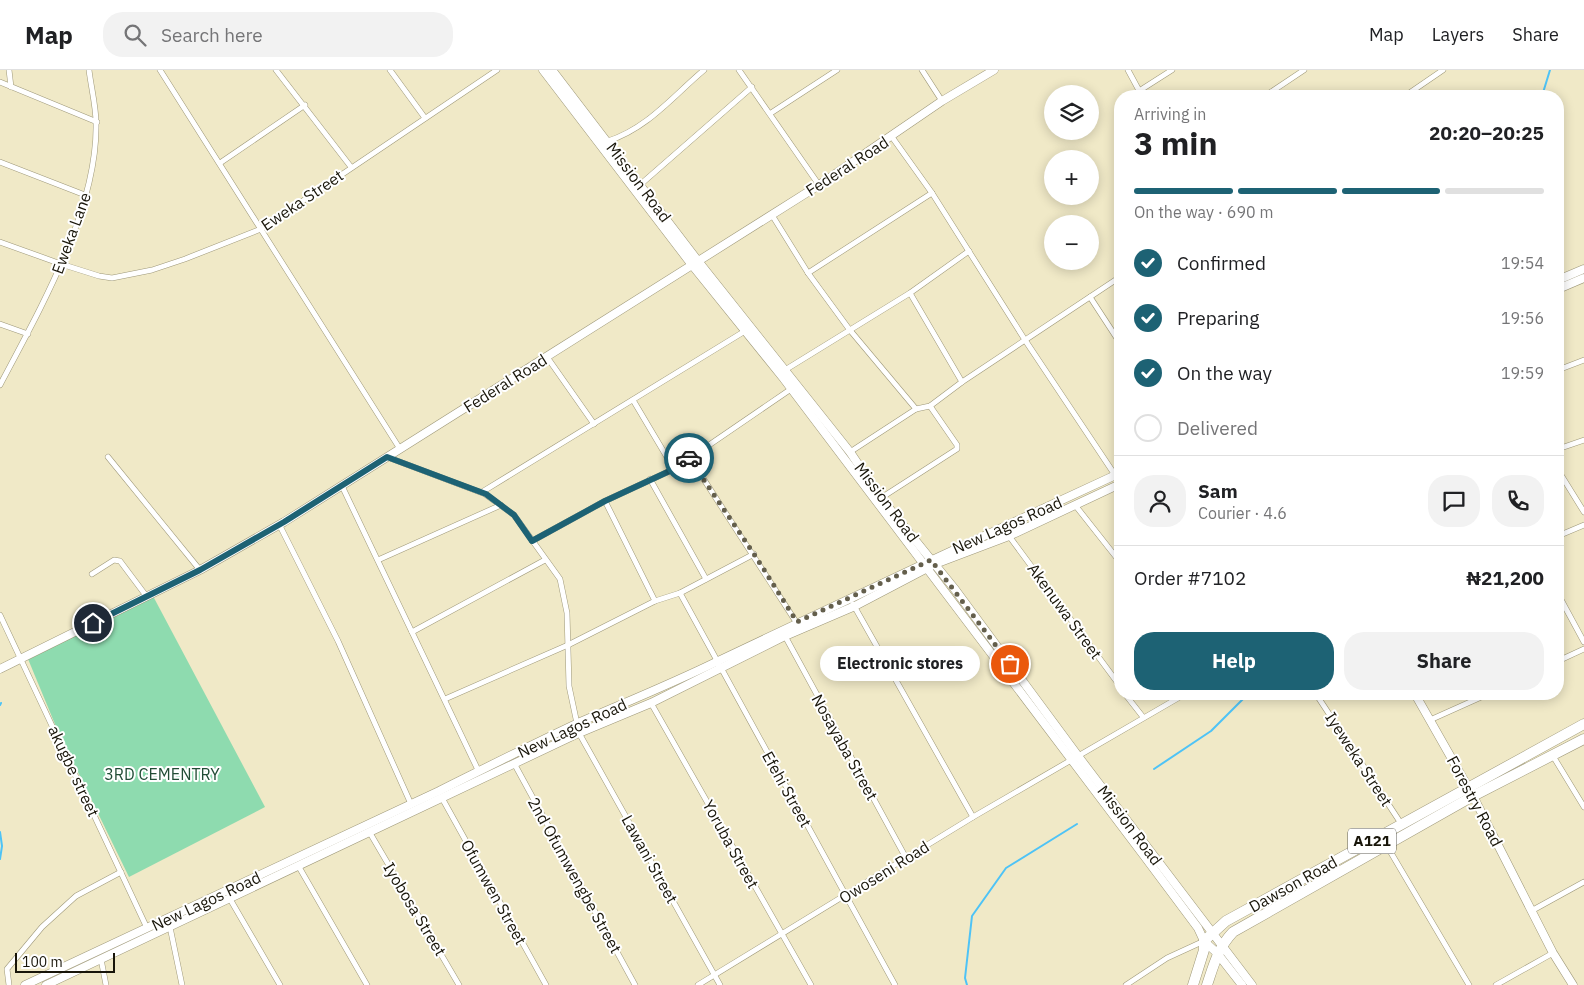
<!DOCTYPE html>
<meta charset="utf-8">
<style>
:root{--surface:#fff;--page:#f2f2f2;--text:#202124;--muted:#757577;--line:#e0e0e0;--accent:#1d6274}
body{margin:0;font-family:"IBM Plex Sans",sans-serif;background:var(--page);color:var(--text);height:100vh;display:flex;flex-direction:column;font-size:19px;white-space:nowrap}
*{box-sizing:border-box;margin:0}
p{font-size:16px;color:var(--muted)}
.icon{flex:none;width:28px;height:28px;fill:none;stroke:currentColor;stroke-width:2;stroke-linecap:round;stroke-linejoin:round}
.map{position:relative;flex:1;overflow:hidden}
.details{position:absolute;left:1114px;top:20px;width:450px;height:610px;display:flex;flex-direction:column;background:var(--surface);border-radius:20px;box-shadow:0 2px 12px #0003}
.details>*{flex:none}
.tools{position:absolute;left:1044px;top:15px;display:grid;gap:10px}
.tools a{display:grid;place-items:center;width:55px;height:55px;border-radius:50%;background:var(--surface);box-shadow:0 2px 12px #0003;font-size:25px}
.scale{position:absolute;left:15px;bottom:12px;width:100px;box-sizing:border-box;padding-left:5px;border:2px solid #181509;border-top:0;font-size:14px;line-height:18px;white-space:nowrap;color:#181509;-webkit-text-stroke:4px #fff;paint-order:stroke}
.pin{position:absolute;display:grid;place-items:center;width:42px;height:42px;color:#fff;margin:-21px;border:2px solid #fff;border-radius:50%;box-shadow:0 1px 5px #0007}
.courier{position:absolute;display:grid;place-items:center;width:50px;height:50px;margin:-25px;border:4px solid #1d6274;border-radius:50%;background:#fff;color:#222;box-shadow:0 1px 6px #0007}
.bubble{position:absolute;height:35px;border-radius:18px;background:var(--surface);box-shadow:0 2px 12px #0003;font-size:16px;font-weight:800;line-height:35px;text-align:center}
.head em{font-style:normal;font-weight:800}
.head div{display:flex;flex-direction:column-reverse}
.head{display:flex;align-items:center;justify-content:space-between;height:85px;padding:0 20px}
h1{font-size:32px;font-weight:800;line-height:38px}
.bar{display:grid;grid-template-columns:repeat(4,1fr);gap:8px 5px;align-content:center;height:60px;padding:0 20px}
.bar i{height:6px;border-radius:4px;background:var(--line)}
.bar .current{background:var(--accent)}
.bar p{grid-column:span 4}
.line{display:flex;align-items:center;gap:12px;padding:0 20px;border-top:1px solid var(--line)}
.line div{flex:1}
.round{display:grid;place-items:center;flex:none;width:52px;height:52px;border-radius:20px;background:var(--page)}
ol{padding:0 20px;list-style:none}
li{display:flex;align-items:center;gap:15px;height:55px}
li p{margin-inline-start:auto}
li .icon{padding:5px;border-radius:50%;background:var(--accent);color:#fff;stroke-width:4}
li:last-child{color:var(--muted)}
li i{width:28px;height:28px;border:2px solid var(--line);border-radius:50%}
.button{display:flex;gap:10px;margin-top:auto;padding:10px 20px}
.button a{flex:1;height:58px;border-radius:20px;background:var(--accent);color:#fff;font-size:20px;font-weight:800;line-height:58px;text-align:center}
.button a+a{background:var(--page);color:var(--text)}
header{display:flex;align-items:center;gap:30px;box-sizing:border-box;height:70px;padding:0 25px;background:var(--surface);border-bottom:1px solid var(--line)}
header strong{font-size:24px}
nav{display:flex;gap:28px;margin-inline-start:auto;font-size:18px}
.search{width:350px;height:45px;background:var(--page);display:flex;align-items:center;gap:12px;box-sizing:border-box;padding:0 18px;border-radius:20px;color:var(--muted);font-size:19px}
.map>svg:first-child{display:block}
.green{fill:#8edbaf}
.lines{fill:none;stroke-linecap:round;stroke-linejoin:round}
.stream{stroke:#4ec3f6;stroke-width:2}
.street-casing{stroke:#9e9879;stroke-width:6}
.secondary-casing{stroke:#9e9879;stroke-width:9}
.highway-casing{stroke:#9e9879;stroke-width:11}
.street{stroke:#fff;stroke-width:5}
.secondary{stroke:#fff;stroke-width:8}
.highway{stroke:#fff;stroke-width:10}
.done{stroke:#645f4c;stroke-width:5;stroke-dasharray:0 9}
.route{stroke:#1d6274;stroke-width:6}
.labels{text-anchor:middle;stroke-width:4;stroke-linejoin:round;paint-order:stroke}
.shield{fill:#fff;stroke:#5d5b53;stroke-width:1}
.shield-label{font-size:15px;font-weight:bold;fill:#181509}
.street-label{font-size:16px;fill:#181509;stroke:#fff}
.park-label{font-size:16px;fill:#214c35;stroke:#fff}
</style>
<header>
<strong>Map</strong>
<div class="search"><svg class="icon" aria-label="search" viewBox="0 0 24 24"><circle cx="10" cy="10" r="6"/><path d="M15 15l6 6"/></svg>Search here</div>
<nav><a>Map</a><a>Layers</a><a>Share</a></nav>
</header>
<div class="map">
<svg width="1584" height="915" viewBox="0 0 1584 915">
<rect width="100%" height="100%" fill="#f0e9c7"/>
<path class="green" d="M153,526l112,211 -136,70 -72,-148 -29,-70z"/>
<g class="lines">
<g class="stream">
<path d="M1542,26l8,-26"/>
<path d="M0,635l1,-2"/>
<path d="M1154,699l57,-38 37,-37"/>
<path d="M0,762l2,14 -2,13"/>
<path d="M967,915l-2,-7 7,-62 34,-48 71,-44"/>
</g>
<defs>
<g id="street">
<path d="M9,0l2,17"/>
<path d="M160,0l240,379"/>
<path d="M276,0l75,97"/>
<path d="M390,0l35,48"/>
<path d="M739,0l80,115"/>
<path d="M922,0l20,31"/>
<path d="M1128,0l14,26"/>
<path d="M0,12l97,40"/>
<path d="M1139,21l33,-21"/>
<path d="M1265,26l39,-26"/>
<path d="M1405,26l38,-26"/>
<path d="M771,43l66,-43"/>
<path d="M892,67l40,56 93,147 90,135"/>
<path d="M608,71c40,-13 65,-45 96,-71"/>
<path d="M0,92l85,33"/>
<path d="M220,93l85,-58"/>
<path d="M641,114l111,-97"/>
<path d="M772,145l36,58 41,56 67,80"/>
<path d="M0,172l61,22 38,12 13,2 40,-8 33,-11 76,-30 236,-159"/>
<path d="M808,203l124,-80"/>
<path d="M910,223l52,89"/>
<path d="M1090,227l30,46"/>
<path d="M0,254l28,10"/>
<path d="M547,287l47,67"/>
<path d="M785,300l125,-77 59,-42"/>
<path d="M1558,300l26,-10"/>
<path d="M0,315c39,-74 98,-176 96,-262 0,-17 -5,-36 -7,-53"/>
<path d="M633,330l41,69"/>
<path d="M1558,379l26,-9"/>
<path d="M850,382l66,-43 14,-3 32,-24 158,-105"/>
<path d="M108,387l92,113"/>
<path d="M387,387l98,37 29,21 46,64 7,34 2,73 10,47 141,252"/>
<path d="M690,388l108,167"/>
<path d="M1558,400l26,42"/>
<path d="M650,409l56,100"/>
<path d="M342,416l136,284"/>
<path d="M482,422l263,-161"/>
<path d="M881,428l76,-49v-4l-27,-39"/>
<path d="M605,431l50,100"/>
<path d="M1075,435l45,57"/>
<path d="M279,454l59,117 73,163"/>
<path d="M1009,466l111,150"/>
<path d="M1558,466l26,-11"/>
<path d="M532,471l73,-40 69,-32 117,-80"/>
<path d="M378,490l123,-55"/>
<path d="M92,504l22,-14 6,1 27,36"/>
<path d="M680,523l215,392"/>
<path d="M1558,524l26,48"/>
<path d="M853,534l120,213"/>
<path d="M0,545l147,313"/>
<path d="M412,562l133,-72"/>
<path d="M785,566l121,222"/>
<path d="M1558,591l26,-12"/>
<path d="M1125,624l18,23"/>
<path d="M1316,624l86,131"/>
<path d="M445,629l123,-54 87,-44 25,-8 74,-39"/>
<path d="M651,633l160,282"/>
<path d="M1430,650l58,-26"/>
<path d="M1553,686l31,51"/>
<path d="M515,695l120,220"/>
<path d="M442,728l104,187"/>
<path d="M370,763l89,152"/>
<path d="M1387,776l82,139"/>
<path d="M299,797l68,118"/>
<path d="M230,829l50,86"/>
<path d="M1533,840l51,-28"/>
<path d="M170,857l12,58"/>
<path d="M101,889l5,26"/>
<path d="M9,915l-2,-16 35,-42 34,-31 45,-24"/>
<path d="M698,915l275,-168 212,-123"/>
<path d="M1126,915l41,-27 37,-17"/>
<path d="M1496,915l57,-32"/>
</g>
<g id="secondary">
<path d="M543,0l149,195 92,114 361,478 53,71 6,13 13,12 25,32"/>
<path d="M552,0l146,191 152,191 31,46 73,90 124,168 174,229"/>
<path d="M1558,210l26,-11"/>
<path d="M1558,219l26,-11"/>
<path d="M0,599l200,-99 84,-48 535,-337 123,-84 52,-31"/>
<path d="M1415,624l58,102 80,157 20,32"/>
<path d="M25,915l414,-194c46,-23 92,-46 139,-68 46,-20 93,-39 138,-61 134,-64 269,-127 404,-189"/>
<path d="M46,915l533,-252 72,-30 134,-67 70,-30 80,-42 74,-28 111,-52"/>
</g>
<g id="highway">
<path d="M1193,915l11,-35v-9l22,-20 358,-197"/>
<path d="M1207,915c7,-21 11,-37 26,-53l240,-136 111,-57"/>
</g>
</defs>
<use href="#street" class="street-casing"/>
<use href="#secondary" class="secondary-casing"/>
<use href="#highway" class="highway-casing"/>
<use href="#street" class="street"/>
<use href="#secondary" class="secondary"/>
<use href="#highway" class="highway"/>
</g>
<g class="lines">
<path class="done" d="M689,388l65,96 43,68 134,-62 79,104"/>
<path class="route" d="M93,553l107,-53 84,-48 103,-65 99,37 28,21 18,26 73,-40 69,-32 15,-11"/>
</g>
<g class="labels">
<rect class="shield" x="1348" y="758.5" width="48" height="25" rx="4"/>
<g class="shield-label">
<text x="1372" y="776">A121</text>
</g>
<g class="street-label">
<text transform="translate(847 96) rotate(-33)" y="6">Federal Road</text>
<text transform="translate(639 112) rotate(53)" y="6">Mission Road</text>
<text transform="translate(302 130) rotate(-34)" y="6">Eweka Street</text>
<text transform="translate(71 163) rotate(-70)" y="6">Eweka Lane</text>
<text transform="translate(505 313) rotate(-32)" y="6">Federal Road</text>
<text transform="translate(887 432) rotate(53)" y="6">Mission Road</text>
<text transform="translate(1007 455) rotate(-24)" y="6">New Lagos Road</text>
<text transform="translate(1065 541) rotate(54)" y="6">Akenuwa Street</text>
<text transform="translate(572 658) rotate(-25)" y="6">New Lagos Road</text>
<text transform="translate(845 677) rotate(61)" y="6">Nosayaba Street</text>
<text transform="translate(1359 689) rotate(57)" y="6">Iyeweka Street</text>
<text transform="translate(74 701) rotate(65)" y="6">akugbe street</text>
<text transform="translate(787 719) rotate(61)" y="6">Efehi Street</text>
<text transform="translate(1475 731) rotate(62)" y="6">Forestry Road</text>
<text transform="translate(1130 755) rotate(53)" y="6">Mission Road</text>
<text transform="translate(731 774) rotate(61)" y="6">Yoruba Street</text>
<text transform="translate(650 789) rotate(61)" y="6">Lawani Street</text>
<text transform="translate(884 802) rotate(-32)" y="6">Owoseni Road</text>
<text transform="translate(575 805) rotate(61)" y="6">2nd Ofumwengbe Street</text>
<text transform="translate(1293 814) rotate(-29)" y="6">Dawson Road</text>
<text transform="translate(494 822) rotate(61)" y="6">Ofumwen Street</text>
<text transform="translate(206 831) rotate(-25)" y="6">New Lagos Road</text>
<text transform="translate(415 839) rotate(59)" y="6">Iyobosa Street</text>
</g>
<g class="park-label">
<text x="162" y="710">3RD CEMENTRY</text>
</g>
</g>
</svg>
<div class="tools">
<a><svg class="icon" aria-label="layers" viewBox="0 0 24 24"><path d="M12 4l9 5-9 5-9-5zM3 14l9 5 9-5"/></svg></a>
<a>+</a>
<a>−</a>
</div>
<div class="scale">100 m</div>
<div class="pin" style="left:1010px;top:594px;background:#ea580c"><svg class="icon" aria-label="bag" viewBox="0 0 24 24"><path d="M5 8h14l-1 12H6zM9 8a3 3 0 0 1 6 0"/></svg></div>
<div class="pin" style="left:93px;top:553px;background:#1f2937"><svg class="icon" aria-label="home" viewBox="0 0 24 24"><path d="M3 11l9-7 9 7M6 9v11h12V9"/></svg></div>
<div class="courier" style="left:689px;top:388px"><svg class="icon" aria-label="car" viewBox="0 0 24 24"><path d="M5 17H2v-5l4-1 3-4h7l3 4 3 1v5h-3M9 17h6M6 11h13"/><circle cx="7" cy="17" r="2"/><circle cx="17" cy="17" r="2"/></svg></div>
<div class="bubble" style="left:820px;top:576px;width:160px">Electronic stores</div>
<section class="details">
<div class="head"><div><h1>3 min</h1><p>Arriving in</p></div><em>20:20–20:25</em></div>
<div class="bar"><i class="current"></i><i class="current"></i><i class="current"></i><i></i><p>On the way · 690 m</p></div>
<ol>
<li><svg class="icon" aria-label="check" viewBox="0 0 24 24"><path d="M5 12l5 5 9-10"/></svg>Confirmed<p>19:54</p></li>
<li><svg class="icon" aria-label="check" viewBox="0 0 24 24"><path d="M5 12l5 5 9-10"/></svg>Preparing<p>19:56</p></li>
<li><svg class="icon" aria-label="check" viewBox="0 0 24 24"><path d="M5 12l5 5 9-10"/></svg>On the way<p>19:59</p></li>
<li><i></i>Delivered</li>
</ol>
<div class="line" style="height:90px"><a class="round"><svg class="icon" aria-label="person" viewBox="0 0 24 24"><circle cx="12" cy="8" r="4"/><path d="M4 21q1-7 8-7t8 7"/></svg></a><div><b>Sam</b><p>Courier · 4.6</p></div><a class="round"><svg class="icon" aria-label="chat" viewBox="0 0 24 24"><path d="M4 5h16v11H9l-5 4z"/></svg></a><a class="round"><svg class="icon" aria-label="phone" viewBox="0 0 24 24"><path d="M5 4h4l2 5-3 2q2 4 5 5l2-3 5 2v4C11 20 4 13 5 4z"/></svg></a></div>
<div class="line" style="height:65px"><div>Order #7102</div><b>₦21,200</b></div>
<div class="button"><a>Help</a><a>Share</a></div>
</section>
</div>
